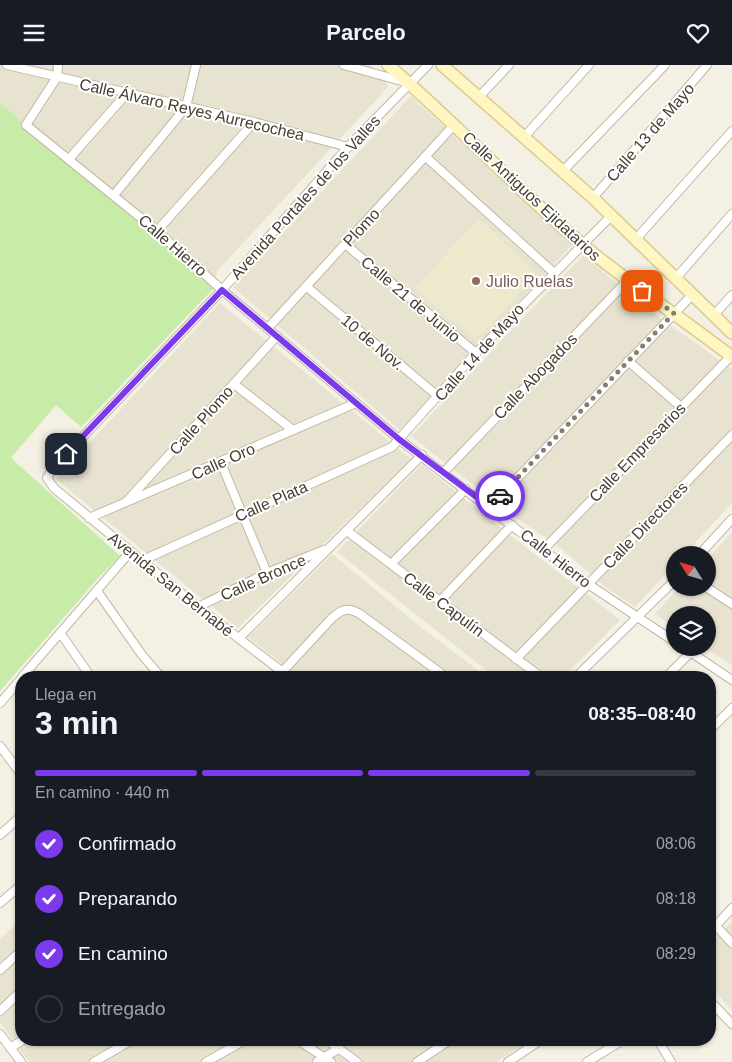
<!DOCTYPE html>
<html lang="es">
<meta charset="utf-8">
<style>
:root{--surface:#171b24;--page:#242831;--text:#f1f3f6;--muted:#9ea1a6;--line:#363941;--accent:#7c3aed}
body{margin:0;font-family:Arial,sans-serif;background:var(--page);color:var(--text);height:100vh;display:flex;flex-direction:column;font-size:19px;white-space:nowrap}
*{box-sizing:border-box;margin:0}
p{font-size:16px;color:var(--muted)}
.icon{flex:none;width:28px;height:28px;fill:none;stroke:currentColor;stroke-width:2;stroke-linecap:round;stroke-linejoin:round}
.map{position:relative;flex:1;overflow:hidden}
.side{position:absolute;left:15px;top:606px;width:701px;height:375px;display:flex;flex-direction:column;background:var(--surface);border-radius:20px;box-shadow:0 1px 4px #0004}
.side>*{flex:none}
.needle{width:32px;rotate:307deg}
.tools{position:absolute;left:666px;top:481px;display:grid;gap:10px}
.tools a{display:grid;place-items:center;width:50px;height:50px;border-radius:50%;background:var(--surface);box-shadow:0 1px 4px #0004;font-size:25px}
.pin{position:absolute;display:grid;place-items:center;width:42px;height:42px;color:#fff;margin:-21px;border-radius:10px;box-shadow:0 2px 8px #0006}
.courier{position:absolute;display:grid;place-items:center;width:50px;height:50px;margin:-25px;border:4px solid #7c3aed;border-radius:50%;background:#fff;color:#222;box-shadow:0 1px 6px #0007}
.summary em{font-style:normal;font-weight:600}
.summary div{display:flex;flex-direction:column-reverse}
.summary{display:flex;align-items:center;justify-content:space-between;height:85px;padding:0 20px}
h1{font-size:32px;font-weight:600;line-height:38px}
.bar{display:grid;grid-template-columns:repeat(4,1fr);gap:8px 5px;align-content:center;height:60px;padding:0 20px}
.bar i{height:6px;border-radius:4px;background:var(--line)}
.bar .current{background:var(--accent)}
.bar p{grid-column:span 4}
ol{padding:0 20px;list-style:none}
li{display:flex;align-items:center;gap:15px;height:55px}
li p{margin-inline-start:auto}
li .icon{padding:5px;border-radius:50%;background:var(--accent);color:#fff;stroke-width:4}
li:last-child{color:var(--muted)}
li i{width:28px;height:28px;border:2px solid var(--line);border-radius:50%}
header{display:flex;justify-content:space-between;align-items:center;height:65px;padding:0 20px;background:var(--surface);font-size:22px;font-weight:600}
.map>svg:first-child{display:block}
.residential{fill:#e8e3d1}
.education{fill:#eee8cc}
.green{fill:#c7eca8}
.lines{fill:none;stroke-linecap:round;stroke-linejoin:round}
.street-casing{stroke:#c0b9a5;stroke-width:10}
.secondary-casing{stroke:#d8cb8e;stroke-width:14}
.street{stroke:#fff;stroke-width:8}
.secondary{stroke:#fff6c2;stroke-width:11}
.done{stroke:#837e71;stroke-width:5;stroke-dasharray:0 9}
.route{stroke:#7c3aed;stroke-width:6}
.education-dot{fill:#8d6e63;stroke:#fff;stroke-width:2}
.labels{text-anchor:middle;stroke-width:4;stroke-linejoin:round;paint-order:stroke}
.street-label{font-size:16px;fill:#464033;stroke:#fff}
.education-label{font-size:16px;fill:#785e54;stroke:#fff;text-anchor:start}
</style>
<header><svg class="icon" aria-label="menu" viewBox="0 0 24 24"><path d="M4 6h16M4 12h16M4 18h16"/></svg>Parcelo<svg class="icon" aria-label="heart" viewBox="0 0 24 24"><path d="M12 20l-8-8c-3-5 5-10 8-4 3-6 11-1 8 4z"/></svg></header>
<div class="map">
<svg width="732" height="997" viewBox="0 0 732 997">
<rect width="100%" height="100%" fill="#f4f0e3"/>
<g class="residential">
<path d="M0,0h371l18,21 -171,184 -5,13 -213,-176z"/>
<path d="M411,31l161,149 -172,185 -167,-143z"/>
<path d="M583,190l73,60 76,54v134l-48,52h-9v9l-40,43 -32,-22 -45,-39 -46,-31 -101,-79z"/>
<path d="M220,238l191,156 -173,169 -182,-149z"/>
<path d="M422,399l75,61 123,95 -57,57h-68l-158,-125z"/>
<path d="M732,467v133l-27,-17 3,-1v-32h-33v13l-20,-14 24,-26 29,-1v-29z"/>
<path d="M332,489l91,75 64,48h-189l-50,-40z"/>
<path d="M21,855v120h510l-35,22h-467l-29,-40v-83z"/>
<path d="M732,856v89l-22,-24v-41z"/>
</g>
<path class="education" d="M479,154l58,55 -61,66 -62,-52z"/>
<path class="green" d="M0,38l191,163 22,23 -132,138 -25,-22 -45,53 109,98 -21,21 -99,114z"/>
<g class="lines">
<defs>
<g id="street">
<path d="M7,0l247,57 94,25"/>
<path d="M58,0l-1,12 -31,48 131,106 65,59 178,150 188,144 87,58"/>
<path d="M344,0l61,17"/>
<path d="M478,33l31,-33"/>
<path d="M524,72l65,-72"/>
<path d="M426,92l127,115"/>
<path d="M69,94l59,-67"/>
<path d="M562,107l103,-107"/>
<path d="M114,130l72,-88 10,-42"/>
<path d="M593,133l114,-133"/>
<path d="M157,166l97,-109"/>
<path d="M636,174l96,-108"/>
<path d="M345,179l131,109"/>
<path d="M676,213l56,-64"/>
<path d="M307,222l132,110"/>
<path d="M713,251l19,-21"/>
<path d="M268,263l186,-203"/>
<path d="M628,296l53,46"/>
<path d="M234,319l59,46"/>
<path d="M221,398l46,110"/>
<path d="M444,407l183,-191"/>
<path d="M127,436l150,-165"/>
<path d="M490,442l202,-212"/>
<path d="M89,453l267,-115"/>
<path d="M347,466l194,146"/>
<path d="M544,484l187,-193"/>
<path d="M699,490l33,-36"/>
<path d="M141,496l251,-114 84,-94 135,-137"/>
<path d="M391,499l75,-75"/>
<path d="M706,522l26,17"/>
<path d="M97,526l45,64 19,22"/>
<path d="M440,536l72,-76"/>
<path d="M198,542l69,-34 57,-23"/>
<path d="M61,569l30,43"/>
<path d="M239,573l183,-183"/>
<path d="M683,582l49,33"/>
<path d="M516,594l216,-224"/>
<path d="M282,607l50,-54c10,-9 16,-11 28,-4l86,63"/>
<path d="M22,612l108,-125"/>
<path d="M289,612l-91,-70 -144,-119 -7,-10 6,-10 169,-178 126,-143 80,-82"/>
<path d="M576,612l99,-97"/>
<path d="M666,612l25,-25"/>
<path d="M0,638l21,-24"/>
<path d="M710,665l22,-22"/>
<path d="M0,681l21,28"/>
<path d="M0,770l21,-19"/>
<path d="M0,838l21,-18"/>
<path d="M716,861l16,17"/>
<path d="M710,867l22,-24"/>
<path d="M0,905l21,-19"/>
<path d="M710,936l22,23"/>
<path d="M0,946l21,-20"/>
<path d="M0,969l21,28"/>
<path d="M298,975l33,22"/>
<path d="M327,975l30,22"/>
<path d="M658,975l13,22"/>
<path d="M10,983l13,-8"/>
<path d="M94,997l38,-22"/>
<path d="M206,997l39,-22"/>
<path d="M317,997l21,-13"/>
<path d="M417,997l33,-22"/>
<path d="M508,997l33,-22"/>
<path d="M587,997l36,-22"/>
</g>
<g id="secondary">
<path d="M388,0c67,57 127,123 195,180 48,40 100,74 149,112"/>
<path d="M442,0l151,133 139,135"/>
</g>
</defs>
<use href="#street" class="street-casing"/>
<use href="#secondary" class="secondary-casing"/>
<use href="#street" class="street"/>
<use href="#secondary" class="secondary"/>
</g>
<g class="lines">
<path class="done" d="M500,431l174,-183 -32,-22"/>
<path class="route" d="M66,389l156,-164 178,150 90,67 10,-11"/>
</g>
<circle class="education-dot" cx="476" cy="216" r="5"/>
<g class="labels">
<g class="street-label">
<text transform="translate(192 44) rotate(13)" y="6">Calle Álvaro Reyes Aurrecochea</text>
<text transform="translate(650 67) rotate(-49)" y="6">Calle 13 de Mayo</text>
<text transform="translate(532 131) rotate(43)" y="6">Calle Antiguos Ejidatarios</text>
<text transform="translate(305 132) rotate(-48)" y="6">Avenida Portales de los Valles</text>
<text transform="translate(361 162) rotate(-47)" y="6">Plomo</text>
<text transform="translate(173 180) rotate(41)" y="6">Calle Hierro</text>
<text transform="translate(411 234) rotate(40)" y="6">Calle 21 de Junio</text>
<text transform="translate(373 277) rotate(40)" y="6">10 de Nov.</text>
<text transform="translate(479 287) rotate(-48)" y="6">Calle 14 de Mayo</text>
<text transform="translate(535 311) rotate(-46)" y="6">Calle Abogados</text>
<text transform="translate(201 355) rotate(-48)" y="6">Calle Plomo</text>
<text transform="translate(637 387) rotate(-46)" y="6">Calle Empresarios</text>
<text transform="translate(223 396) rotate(-24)" y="6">Calle Oro</text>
<text transform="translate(271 436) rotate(-24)" y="6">Calle Plata</text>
<text transform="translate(645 460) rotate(-46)" y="6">Calle Directores</text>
<text transform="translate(556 493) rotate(38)" y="6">Calle Hierro</text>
<text transform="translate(263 512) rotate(-24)" y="6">Calle Bronce</text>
<text transform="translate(171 519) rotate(39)" y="6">Avenida San Bernabé</text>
<text transform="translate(444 539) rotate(37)" y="6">Calle Capulín</text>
</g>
<g class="education-label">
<text x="486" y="222">Julio Ruelas</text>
</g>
</g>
</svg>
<div class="tools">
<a><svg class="needle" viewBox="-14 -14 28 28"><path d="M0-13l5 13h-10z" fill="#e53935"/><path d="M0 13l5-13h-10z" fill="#9ea1a6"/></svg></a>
<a><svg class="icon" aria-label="layers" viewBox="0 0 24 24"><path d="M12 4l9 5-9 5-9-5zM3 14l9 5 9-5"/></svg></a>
</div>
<div class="pin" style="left:642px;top:226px;background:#ea580c"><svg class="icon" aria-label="bag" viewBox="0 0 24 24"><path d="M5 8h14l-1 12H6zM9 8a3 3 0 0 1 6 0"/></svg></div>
<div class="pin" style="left:66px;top:389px;background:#1f2937"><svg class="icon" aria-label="home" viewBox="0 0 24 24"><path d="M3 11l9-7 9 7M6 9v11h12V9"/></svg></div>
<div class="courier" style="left:500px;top:431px"><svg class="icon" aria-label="car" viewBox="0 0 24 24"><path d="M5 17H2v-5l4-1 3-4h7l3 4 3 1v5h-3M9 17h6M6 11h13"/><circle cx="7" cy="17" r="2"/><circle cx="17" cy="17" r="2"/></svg></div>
<section class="side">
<div class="summary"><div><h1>3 min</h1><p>Llega en</p></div><em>08:35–08:40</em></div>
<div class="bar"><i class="current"></i><i class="current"></i><i class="current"></i><i></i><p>En camino · 440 m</p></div>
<ol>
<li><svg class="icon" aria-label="check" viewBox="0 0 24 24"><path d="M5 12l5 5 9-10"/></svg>Confirmado<p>08:06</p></li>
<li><svg class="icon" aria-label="check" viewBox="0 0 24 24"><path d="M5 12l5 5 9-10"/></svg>Preparando<p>08:18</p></li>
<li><svg class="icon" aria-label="check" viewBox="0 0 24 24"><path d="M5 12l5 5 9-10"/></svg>En camino<p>08:29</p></li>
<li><i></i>Entregado</li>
</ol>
</section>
</div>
